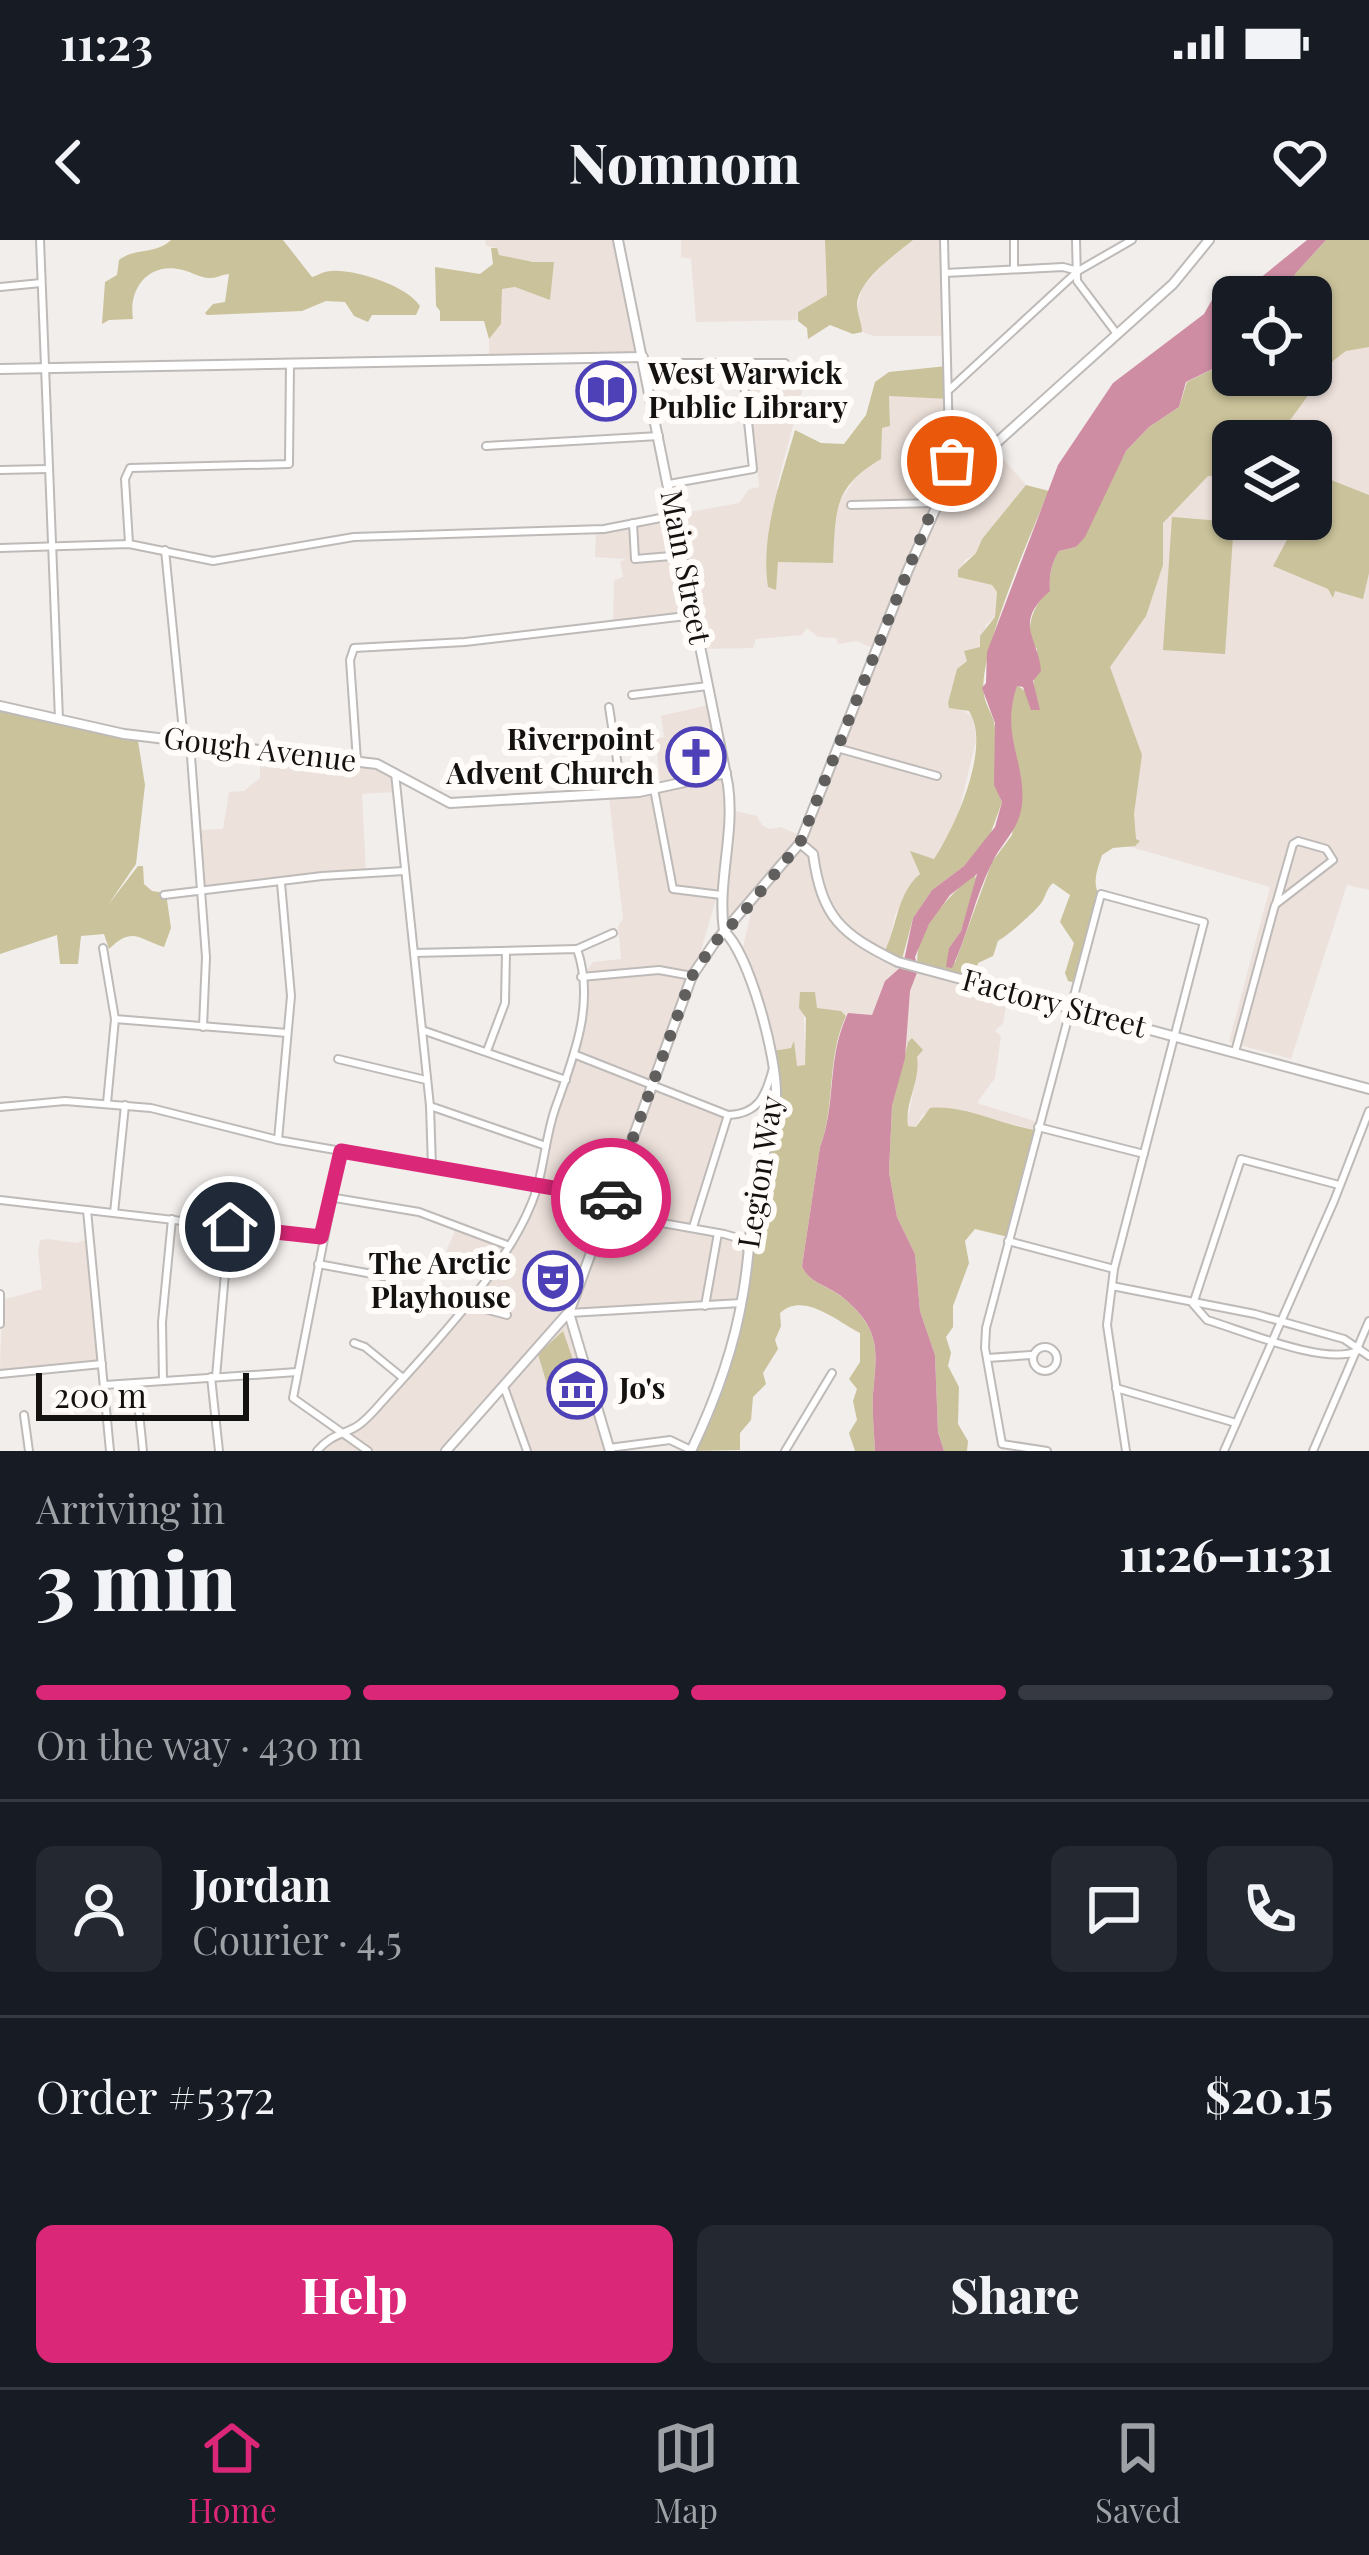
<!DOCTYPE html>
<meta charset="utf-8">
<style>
:root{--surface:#171b24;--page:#242831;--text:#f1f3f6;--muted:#9ea1a6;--line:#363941;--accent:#db2777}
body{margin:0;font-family:"Playfair Display",serif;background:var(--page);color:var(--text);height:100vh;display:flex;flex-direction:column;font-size:45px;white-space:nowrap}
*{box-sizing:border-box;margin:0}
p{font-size:39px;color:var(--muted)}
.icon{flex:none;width:66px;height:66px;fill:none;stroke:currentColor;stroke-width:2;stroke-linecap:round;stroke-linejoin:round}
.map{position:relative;height:1211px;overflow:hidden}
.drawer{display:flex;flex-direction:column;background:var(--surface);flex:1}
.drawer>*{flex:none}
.buttons{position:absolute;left:1212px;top:36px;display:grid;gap:24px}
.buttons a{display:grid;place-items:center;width:120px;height:120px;border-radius:18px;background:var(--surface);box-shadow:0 3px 9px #0004;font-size:60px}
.scale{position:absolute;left:36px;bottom:30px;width:213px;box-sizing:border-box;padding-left:12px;border:6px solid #131211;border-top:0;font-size:33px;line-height:42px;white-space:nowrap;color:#131211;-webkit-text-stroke:9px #fffcfa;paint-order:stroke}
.pin{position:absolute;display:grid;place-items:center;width:102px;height:102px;color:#fff;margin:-51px;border:6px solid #fff;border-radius:50%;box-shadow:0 3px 12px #0007}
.courier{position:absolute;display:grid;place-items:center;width:120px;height:120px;margin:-60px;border:9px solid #db2777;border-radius:50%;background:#fff;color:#222;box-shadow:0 3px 15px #0007}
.head em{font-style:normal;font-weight:800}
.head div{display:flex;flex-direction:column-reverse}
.head{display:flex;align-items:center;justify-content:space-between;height:204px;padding:0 36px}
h1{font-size:78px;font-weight:800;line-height:90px}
.bar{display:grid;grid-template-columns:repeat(4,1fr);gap:18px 12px;align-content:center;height:144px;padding:0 36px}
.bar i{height:15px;border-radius:9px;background:var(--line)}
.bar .current{background:var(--accent)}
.bar p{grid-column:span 4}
.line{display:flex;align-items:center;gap:30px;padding:0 36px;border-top:3px solid var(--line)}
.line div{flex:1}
.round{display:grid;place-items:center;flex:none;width:126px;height:126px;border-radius:18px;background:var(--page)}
.action{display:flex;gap:24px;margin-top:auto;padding:24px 36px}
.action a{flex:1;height:138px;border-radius:18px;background:var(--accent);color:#fff;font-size:48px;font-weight:800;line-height:138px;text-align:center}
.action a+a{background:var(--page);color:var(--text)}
.status{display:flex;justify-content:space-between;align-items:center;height:84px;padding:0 60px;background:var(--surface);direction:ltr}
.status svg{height:33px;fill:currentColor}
header{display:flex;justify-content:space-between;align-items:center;height:156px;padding:0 36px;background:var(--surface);font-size:54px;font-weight:800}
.tabs{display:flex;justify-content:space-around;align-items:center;height:168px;border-top:3px solid var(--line);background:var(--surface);font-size:33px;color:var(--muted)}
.tabs a{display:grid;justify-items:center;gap:6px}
.tabs .current{color:var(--accent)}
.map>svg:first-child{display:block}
.built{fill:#ede1db;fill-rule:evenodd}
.green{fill:#cac29a}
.water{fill:#ce8da3}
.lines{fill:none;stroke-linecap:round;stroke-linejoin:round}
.minor-casing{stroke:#bebab8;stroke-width:10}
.tertiary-casing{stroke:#bebab8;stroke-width:12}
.secondary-casing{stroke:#bebab8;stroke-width:12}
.minor{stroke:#fff;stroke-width:6}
.tertiary{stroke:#fff;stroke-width:8}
.secondary{stroke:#fff;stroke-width:8}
.done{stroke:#615f5e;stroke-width:12;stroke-dasharray:0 21.6}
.route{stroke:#db2777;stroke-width:15}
.labels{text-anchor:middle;stroke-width:12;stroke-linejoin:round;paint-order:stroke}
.poi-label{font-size:30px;font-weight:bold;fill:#131211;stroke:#fffcfa;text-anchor:start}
.street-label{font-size:30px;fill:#131211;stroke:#fffcfa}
</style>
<div class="status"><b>11:23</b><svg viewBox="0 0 49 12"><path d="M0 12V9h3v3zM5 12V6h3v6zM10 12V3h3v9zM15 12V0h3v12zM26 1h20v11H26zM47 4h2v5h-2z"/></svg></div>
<header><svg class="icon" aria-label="back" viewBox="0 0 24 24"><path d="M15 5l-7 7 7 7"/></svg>Nomnom<svg class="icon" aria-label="heart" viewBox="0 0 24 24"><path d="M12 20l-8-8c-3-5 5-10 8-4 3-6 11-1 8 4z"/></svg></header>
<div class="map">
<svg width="1369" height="1211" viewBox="0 0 1369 1211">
<rect width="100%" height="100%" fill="#f2eeec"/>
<g class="built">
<path d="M485,0h134l24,117 -154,1v-19l12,-15 1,-35 13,-2 35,12 2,-37h-20l-33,-7 -2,-7 -11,-2z"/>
<path d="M681,0h144l2,56 -29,16 -1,8 -101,2 -5,-63 -10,-2z"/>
<path d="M913,0h31l3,96h-73l-12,-4 -5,-24 5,-20 25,-28z"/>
<path d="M1369,58v592l-22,-5 -56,174 -62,-17 41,-155 -139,-40 -122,-1 224,-503v32h78zM1233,201h78v78h-78z"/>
<path d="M743,126h45l7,8 12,-1 -30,113v76h56l2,-53 25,-38 22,-43 8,-2 -1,-31 60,4 3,79 40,-32 34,39 -44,54 -6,14 -11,7 -6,17 33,8 5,7 -2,25 -9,8 -6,21 -24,29 -8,28 25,13 3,25 -21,87 -21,31 -22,-7 8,22 -25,41 -10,46 15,6 -15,14 -13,34 -26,1 -5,-5 -25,-3 -12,4 1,54 -8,1 -3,-20 -22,4 -31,-96 12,-50 -25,19 -11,-28 -21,71 -43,117 73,29 -32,114 42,9 9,9 -4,57 -135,8 -35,-1 40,142h-83l-23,-64 -59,64h-130l15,-17 24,-6 112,-123 16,-26 -40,-20 14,-33 51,18 20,-32 24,-95 30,-81v-58l11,-16 28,-3 -3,-33 5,-7 -14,-121 51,-12 -4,-47 8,-2 -3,-21 51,-12 19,106 26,6 5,9 8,4 10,-2 20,8 75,-186 -19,-8 -18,3 -2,-6 -18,-1 -11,-9 -5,7 -46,4 -3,9 -51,1 -7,-33 -82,9 1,-45 9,-3 -3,-15 6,-3 -31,-2 1,-28 143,-26 10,-14 10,-2 -1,-13 -5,-6 1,-22 -10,-50z"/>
<path d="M260,510l132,20 4,22 -34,2 4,78 -75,5 -10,9 -80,7 -3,-63 25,-1 6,-37 15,-1 16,-13z"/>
<path d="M917,731l91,24 -5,28 -8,8 6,5 -6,42 -18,25 61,19 -2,8 -80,-20 -33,4 -7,13 -8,-1 -3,-10 4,-3 8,-39 -9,-32 -2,11 -1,-18 5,-44z"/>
<path d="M48,999l28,4 13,-4 14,123 -103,11 2,-73 40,-11 -4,-39 2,-10z"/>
</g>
<g class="green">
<path d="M171,0h112l29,37c7,-2 12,-6 19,-6 23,-2 75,14 89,35l-4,9h-44l-4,7 -14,-6 -9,-14 -19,-1 -24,10 -95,4 -2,-2 8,-9 12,-2 4,-28c-6,0 -12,4 -18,4 -9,1 -19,-6 -28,-8 -34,-9 -55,18 -50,49l-24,1 -7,4 3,-42 12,-7 2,-15c17,-13 36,-5 52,-20z"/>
<path d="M825,0h88c-17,14 -54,39 -56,64 0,10 5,19 5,28l-9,2 -23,-9 -22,14 -1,-11 -9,-7v-9l29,-17z"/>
<path d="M1326,0h43v107l-23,4 -12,9 -57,78 -44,3v34l-25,1 -45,47v42l-17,51 -36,51 32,88 -8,59 2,25 4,2 -5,5 -22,2 -11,7c-4,13 -11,28 -2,41l-23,87 -9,-2 -3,-8 9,-30 -14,-21 10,-27 -17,-12c-5,4 -7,11 -10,17 -4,9 -37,37 -45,41l-5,15 -15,7 -5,22 -55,-15c-7,-37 31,-74 57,-97l1,8 -15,50 -12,17 6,15 37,-101 20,-27 9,-57 -12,-47 1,-26 7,-20 21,16 -5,-11 4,-41c-15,-17 -4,-45 13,-59 -1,-15 1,-26 9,-39l17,-4 50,-96 23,-24 30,-20 8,-25 46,-23v16h78v-78h-30l15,-24z"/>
<path d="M491,8h6l2,7 34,7h21l-4,38 -35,-13 -13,2 -1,35 -12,15 -5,-18h-44v-10l-4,-5 -1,-39 45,7 13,-10z"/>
<path d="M947,126l2,33 -60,-3 1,30 -8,2 -1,31c-49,29 -45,52 -48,104l-55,-1 -2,28 -8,-3c-8,-53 13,-107 27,-157l26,13 23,1 22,-29 9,-33 14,-10z"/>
<path d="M1321,236l48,19v78l-6,26 -28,-8 -2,7 -5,-9 -55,-23 23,-43 -5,-4h20v-24z"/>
<path d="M1026,245l23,6c-17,39 -72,166 -65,203 1,12 11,22 11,35 2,26 -4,49 7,73l-12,33 -26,31 -32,24 -19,28 -13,49 -19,-9c17,-28 14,-63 39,-84l-10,-23 24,8c21,-32 58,-112 35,-148l-20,-3 -1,-5 9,-34 10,-8 -3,-10 16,-4v-11l15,-19 2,-25 -5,-7 -34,-8v-7l18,-17 6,-14z"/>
<path d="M1172,277l62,5 -9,132 -62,-4z"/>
<path d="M0,470l138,31 7,44 -9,79 -28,41 30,-39h5l1,18 8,7 14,2 5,35 -7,19c-26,-8 -31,-21 -55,2l-5,-15 -23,2 -3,28h-18l-3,-29 -57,19z"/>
<path d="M800,752h15l2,16 24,3 5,5c-20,43 -10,89 -26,131l-18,119c8,18 29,21 44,34 35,32 31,51 27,94 -1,19 1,38 2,57h-20l-6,-18 8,-13 -4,-19 4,-12 -8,-10 11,-17v-29c-23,-12 -57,-42 -80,-20l1,13 -6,14 3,9 -15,24 3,11 -13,13 -2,23 -11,13v17l-49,1 47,-128 18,-134 19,-78 -3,-60 19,-3 3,-7 3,25 8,-1 1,-47 -7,-10z"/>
<path d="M912,798l11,12 -6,7c4,25 -13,46 -9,69l8,1 14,-19c32,-4 72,17 106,22l-28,107 -33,-8 -10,12 4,22 -16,43v21l-7,10 5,16 -3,13 11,21 -1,37 10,17 -1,10h-23l-6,-19 -3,-77 -15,-44 -5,-57 -18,-37 -8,-45 3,-66 16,-64z"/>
<path d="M563,1091l16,46 -31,11 -10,-34z"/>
</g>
<path class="water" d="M1307,0h19l-30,33 -15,24h-48v62l-47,23 -7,25 -30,20 -23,24 -41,86 -9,10 -17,4c-8,13 -10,24 -9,40 -38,33 -11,47 -9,80l-8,10 7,29h-9l-8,-23 -6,-1c-17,50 9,74 5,119 -3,25 -20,37 -30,58 -17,33 -24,72 -40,105l-6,-1 3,-19 12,-17 16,-57 -27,21 -21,29 -14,33 3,13 -8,21 -5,67 -13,48 -3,66 8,45 18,37 5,57 15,44 3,77 6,19h-69c-1,-19 -3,-39 -2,-57 4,-43 8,-63 -27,-94 -15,-14 -37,-16 -44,-34l18,-119c17,-44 6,-88 28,-134l24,2 13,-34 18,-16 10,-47 19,-28 32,-24 31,-39 7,-25 -8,-17 1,-62 -13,-35 4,-5 1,-31 71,-187 55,-82 91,-69 21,-37 14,2 9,9z"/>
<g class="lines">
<defs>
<g id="minor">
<path d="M40,0l19,479"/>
<path d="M944,0l6,242"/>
<path d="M1014,0v29"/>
<path d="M1076,0l1,41 40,53"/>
<path d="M945,33l118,-6 15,4"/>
<path d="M0,47l41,-4"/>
<path d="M645,123h140"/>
<path d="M950,149l128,-118 54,-31"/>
<path d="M486,206l173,-10"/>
<path d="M0,230l48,-1"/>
<path d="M669,244l84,-15 -11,-105"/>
<path d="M851,265l84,-2"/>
<path d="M633,283l2,36 48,-4"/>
<path d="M129,303l-4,-64 5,-11 159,-4 1,-101"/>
<path d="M0,308l129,-4 84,17 141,-24 250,-8 72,-14"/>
<path d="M165,310l19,191"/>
<path d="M632,455l76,-9"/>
<path d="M609,467l13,86"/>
<path d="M190,503l16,214 -3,70"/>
<path d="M837,508l100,28"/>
<path d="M357,521l-7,-101 4,-12 111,-6 230,-27"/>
<path d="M395,533l35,333 2,61"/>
<path d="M654,549l19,100 48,6"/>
<path d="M1298,601l28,8 7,11 -57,44 17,-60z"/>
<path d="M164,655l158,-19 82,-5"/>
<path d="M103,708l12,71 -8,84"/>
<path d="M577,709l36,-16"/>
<path d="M581,737l78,-7 33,6"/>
<path d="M115,779l172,14"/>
<path d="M422,790l144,50"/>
<path d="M487,811l18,-48 1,-52"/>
<path d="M1235,812l40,-147"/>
<path d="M576,815l152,60c31,-1 38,-20 45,-47"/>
<path d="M338,819l88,21"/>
<path d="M430,866l116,40"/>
<path d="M0,867l65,-6 86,7 127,32 333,58"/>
<path d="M1038,887l106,27"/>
<path d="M278,900l13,-144 -10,-113"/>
<path d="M341,912l-48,246 75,53"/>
<path d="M329,957l90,15 88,33"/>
<path d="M0,960l321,37"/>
<path d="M87,970l23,241"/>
<path d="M114,973l11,-108"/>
<path d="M606,973l118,21 14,4 10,12"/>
<path d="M693,987l35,-112"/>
<path d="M1008,1001l106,28"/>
<path d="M318,1024l76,14"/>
<path d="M1112,1046l143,28 89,25 25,17"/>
<path d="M0,1054v30"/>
<path d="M1193,1064l48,-145 98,26"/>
<path d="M470,1065l37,10"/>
<path d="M1194,1065l13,15c34,10 119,46 150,31"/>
<path d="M705,1066l13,-73"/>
<path d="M569,1073l172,-10"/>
<path d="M354,1103l11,4 38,31"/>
<circle cx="1045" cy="1119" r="12"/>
<path d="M987,1118l44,-3"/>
<path d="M0,1134l102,-10"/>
<path d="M211,1137l8,74"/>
<path d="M216,1137l13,-150"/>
<path d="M163,1141l-1,-59 10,-103"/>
<path d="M136,1143l7,68"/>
<path d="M105,1145l192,-13"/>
<path d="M504,1147l23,64"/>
<path d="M1116,1148l120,35"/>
<path d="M24,1175l5,36"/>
<path d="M609,1208l61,-8 21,10"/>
<path d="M317,1211c13,-15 21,-15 37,-23 10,-5 19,-16 27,-25 48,-53 122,-131 149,-196 14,-31 14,-66 25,-98 18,-51 41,-105 22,-160l-163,4"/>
<path d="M785,1211l47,-78"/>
<path d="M1047,1211l-45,-7 -17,-96 1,-20 115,-434 103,28 -90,347 -7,56 19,126"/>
<path d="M1224,1211l110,-250 35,-90"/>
<path d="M1313,1211l56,-130"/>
</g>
<g id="tertiary">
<path d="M0,129l643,-12"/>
<path d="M0,466l124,28 253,30 73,39 189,-11 87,-19"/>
<path d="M800,603l13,11c9,64 28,80 85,108l471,127"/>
</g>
<g id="secondary">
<path d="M618,0l110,545c7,50 -11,96 -4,146 26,24 53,127 52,164 -1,33 -15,65 -21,99 -5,33 -6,67 -12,100 -9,56 -28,107 -52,157"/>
<path d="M446,1211l121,-137"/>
<path d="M610,1211l-41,-138 123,-337 23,-34 85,-99 108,-273 36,-80 229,-206 36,-44"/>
</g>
</defs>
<use href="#minor" class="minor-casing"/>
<use href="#tertiary" class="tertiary-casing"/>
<use href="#secondary" class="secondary-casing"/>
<use href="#minor" class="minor"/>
<use href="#tertiary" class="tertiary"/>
<use href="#secondary" class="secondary"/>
</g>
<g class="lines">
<path class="done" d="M611,958l81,-222 23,-34 28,-29 57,-70 135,-341 15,-20 2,-21"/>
<path class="route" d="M230,987l91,10 20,-86 270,47"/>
</g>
<defs>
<symbol id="library-ring" viewBox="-11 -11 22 22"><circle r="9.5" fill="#fffcfa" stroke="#4e41b8" stroke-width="1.5"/><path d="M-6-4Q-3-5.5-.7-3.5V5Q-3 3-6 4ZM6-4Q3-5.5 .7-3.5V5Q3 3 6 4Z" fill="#4e41b8"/></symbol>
<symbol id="church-ring" viewBox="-11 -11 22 22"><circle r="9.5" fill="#fffcfa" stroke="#4e41b8" stroke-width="1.5"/><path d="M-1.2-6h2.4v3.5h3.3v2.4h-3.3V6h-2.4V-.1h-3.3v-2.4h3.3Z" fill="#4e41b8"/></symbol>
<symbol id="theatre-ring" viewBox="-11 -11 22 22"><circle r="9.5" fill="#fffcfa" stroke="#4e41b8" stroke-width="1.5"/><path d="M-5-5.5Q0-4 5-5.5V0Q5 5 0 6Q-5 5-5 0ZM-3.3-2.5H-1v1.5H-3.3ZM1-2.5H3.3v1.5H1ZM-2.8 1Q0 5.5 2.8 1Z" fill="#4e41b8"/></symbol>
<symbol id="museum-ring" viewBox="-11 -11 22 22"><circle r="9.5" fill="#fffcfa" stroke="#4e41b8" stroke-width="1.5"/><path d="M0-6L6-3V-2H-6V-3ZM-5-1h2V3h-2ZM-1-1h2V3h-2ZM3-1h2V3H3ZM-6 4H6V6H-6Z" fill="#4e41b8"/></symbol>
</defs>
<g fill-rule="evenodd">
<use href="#library-ring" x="573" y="118" width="66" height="66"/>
<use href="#church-ring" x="663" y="484" width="66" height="66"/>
<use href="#theatre-ring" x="520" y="1008" width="66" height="66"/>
<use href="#museum-ring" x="544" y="1116" width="66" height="66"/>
</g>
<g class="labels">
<g class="poi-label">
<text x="648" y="144">West Warwick<tspan x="648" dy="34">Public Library</tspan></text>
<text x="654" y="510" text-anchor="end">Riverpoint<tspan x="654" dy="34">Advent Church</tspan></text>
<text x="511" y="1034" text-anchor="end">The Arctic<tspan x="511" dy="34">Playhouse</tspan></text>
<text x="619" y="1159">Jo's</text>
</g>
<g class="street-label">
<text transform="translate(685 327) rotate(79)" y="10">Main Street</text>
<text transform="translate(260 510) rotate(7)" y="10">Gough Avenue</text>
<text transform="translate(1054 764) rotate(15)" y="10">Factory Street</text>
<text transform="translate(761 932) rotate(-81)" y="10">Legion Way</text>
</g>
</g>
</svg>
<div class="buttons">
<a><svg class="icon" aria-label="locate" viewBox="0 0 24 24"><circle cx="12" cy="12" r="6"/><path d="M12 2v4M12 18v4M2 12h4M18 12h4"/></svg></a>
<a><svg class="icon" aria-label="layers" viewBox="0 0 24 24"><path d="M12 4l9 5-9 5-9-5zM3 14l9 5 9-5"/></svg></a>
</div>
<div class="scale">200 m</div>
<div class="pin" style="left:952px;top:221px;background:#ea580c"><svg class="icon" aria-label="bag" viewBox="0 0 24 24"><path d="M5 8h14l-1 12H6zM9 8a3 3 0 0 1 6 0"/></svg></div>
<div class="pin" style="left:230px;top:987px;background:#1f2937"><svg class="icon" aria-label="home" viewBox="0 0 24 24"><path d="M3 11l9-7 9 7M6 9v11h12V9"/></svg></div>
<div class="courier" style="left:611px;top:958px"><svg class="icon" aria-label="car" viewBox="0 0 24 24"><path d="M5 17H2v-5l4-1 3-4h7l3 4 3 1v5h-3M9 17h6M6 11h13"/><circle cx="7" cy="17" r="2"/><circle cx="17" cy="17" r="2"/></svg></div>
</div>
<section class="drawer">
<div class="head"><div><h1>3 min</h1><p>Arriving in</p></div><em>11:26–11:31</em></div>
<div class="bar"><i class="current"></i><i class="current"></i><i class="current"></i><i></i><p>On the way · 430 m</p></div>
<div class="line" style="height:216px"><a class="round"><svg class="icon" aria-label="person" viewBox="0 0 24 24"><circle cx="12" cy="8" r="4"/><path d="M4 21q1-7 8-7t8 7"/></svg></a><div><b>Jordan</b><p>Courier · 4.5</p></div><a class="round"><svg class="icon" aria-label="chat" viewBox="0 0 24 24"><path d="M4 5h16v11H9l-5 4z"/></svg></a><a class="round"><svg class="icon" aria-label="phone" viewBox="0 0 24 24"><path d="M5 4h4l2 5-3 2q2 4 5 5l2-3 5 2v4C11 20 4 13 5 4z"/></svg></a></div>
<div class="line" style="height:156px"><div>Order #5372</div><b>$20.15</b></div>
<div class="action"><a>Help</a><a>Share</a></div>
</section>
<nav class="tabs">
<a class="current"><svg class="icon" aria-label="home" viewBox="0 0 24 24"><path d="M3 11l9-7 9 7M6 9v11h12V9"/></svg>Home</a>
<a><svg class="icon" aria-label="map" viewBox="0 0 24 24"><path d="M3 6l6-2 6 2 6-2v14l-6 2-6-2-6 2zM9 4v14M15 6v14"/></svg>Map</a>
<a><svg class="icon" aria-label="saved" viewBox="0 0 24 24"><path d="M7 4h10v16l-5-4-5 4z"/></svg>Saved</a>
</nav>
